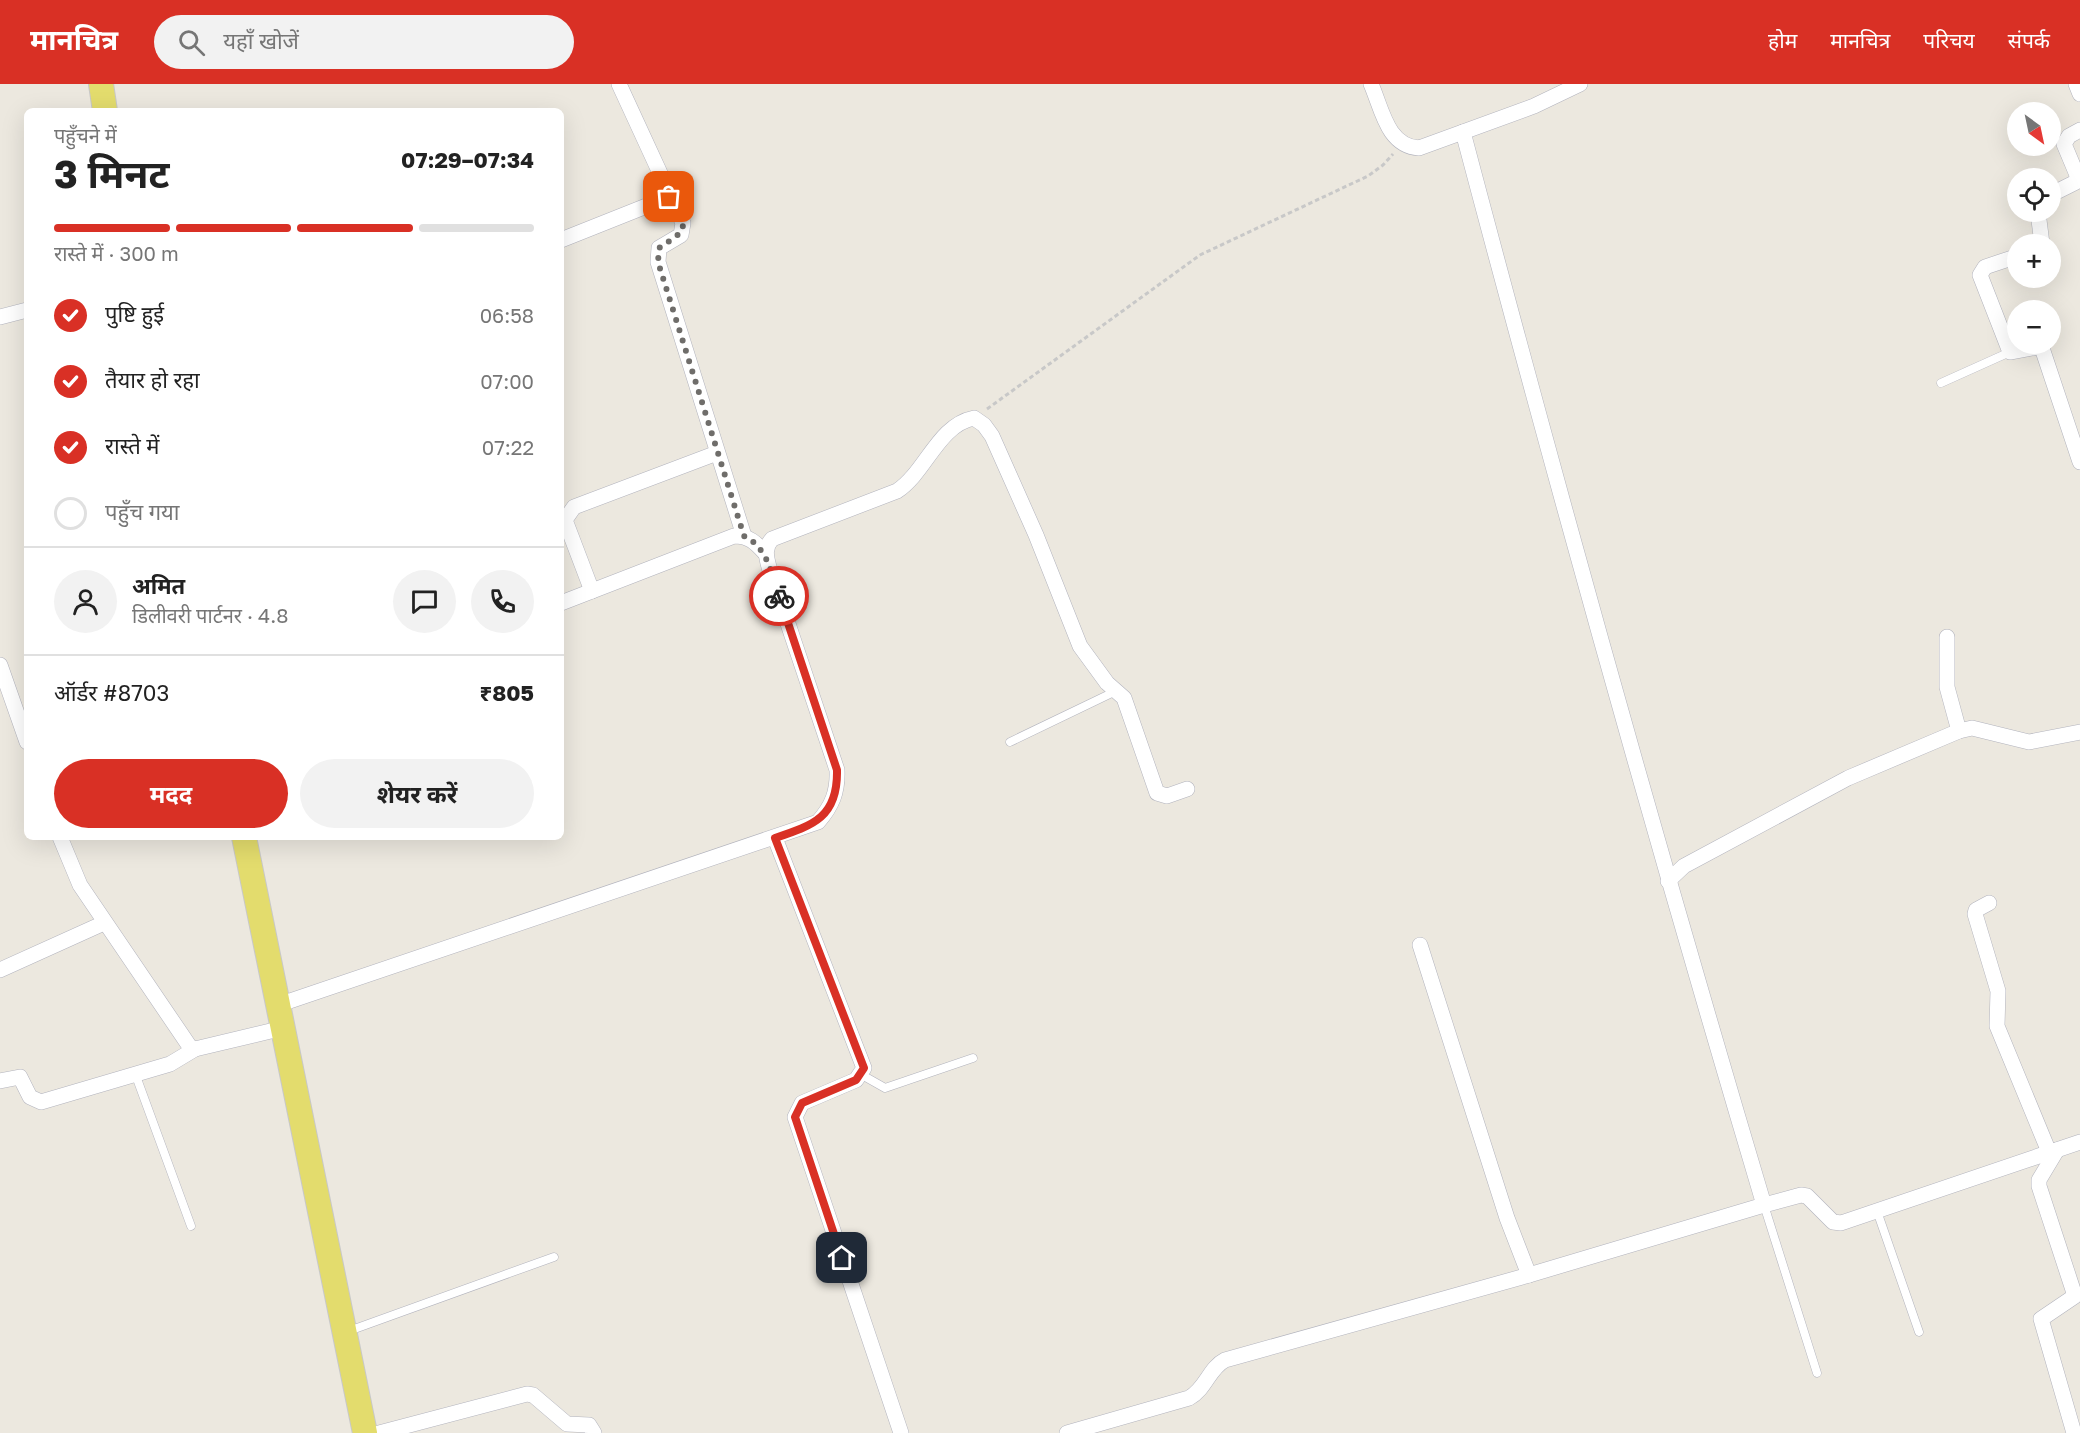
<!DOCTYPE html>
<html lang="hi">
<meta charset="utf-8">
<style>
:root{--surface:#fff;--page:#f2f2f2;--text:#222;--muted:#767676;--line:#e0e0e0;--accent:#d93025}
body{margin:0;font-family:"Golos Text","Noto Sans Devanagari",sans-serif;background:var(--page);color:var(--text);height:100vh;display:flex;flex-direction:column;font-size:22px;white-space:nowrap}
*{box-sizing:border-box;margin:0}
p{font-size:20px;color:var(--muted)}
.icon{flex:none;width:33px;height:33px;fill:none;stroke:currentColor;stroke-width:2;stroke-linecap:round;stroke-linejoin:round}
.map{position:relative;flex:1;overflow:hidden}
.panel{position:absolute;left:24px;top:24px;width:540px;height:732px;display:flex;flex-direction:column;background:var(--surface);border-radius:9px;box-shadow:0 6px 24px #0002}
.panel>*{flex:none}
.needle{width:39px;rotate:147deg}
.controls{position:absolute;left:2007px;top:18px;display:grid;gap:12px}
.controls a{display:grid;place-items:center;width:54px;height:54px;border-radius:50%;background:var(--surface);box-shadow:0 6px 24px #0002;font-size:30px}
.pin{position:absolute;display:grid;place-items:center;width:51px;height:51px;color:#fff;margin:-26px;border-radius:12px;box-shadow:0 3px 9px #0006}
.courier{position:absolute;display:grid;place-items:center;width:60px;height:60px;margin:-30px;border:4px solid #d93025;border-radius:50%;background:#fff;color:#222;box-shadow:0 2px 8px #0007}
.head em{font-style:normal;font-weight:700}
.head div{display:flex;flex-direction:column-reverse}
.head{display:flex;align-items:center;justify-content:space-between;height:102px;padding:0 30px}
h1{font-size:39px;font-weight:700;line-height:45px}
.bar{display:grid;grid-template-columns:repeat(4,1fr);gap:9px 6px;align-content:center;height:72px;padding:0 30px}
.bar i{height:8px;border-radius:4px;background:var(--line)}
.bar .active{background:var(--accent)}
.bar p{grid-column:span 4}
.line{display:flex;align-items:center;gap:15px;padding:0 30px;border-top:2px solid var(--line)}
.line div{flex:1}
.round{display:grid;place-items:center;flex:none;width:63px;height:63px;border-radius:32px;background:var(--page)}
ol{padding:0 30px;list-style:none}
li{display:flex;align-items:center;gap:18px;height:66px}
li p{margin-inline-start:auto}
li .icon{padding:6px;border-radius:50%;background:var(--accent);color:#fff;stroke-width:4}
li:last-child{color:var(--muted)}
li i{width:33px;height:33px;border:3px solid var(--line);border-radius:50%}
.cta{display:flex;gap:12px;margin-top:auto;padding:12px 30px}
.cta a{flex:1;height:69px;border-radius:36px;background:var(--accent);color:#fff;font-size:24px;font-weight:700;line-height:69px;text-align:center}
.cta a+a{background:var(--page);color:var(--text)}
header{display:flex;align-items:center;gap:36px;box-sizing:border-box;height:84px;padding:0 30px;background:var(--accent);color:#fff}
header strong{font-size:28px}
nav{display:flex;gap:33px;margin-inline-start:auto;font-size:21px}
.search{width:420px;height:54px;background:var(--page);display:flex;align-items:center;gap:15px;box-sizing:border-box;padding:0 21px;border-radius:33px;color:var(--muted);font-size:22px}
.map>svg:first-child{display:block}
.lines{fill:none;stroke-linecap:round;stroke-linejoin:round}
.lane-casing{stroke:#b2b3bd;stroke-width:9}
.street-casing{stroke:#b2b3bd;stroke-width:16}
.primary-casing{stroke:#c8c8c8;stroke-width:26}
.path{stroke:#c8c8c8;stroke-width:3;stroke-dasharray:4.5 3;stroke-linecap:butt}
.lane{stroke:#fff;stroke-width:8}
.street{stroke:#fff;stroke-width:15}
.primary{stroke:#e3dc6d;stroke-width:24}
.done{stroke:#6f6d6a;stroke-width:6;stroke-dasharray:0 10.8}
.route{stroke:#d93025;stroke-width:8}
</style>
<header>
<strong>मानचित्र</strong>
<div class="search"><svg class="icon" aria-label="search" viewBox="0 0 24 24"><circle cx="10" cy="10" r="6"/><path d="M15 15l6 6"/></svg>यहाँ खोजें</div>
<nav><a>होम</a><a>मानचित्र</a><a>परिचय</a><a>संपर्क</a></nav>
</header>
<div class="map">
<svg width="2080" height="1349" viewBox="0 0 2080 1349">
<rect width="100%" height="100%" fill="#ece8df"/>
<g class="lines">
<defs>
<g id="lane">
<path d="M1941,299l69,-31"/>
<path d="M1010,658l106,-51"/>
<path d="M862,991l23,13 88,-30"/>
<path d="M136,992l55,150"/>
<path d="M1764,1121l53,168"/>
<path d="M1877,1127l42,121"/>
<path d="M346,1248l208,-75"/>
</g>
<g id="street">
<path d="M619,0l64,139 -2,12 -22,13 -1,14 86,274"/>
<path d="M1371,0c11,25 16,62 48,64l115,-42 46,-22"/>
<path d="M2076,0l4,10"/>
<path d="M1463,48c95,359 195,717 301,1073"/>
<path d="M2050,111l26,-13 1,-7 -13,-31 5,-8 11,-6"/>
<path d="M2038,128l4,32"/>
<path d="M561,156l108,-43"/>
<path d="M2018,172l-33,11 -5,8 30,77 28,-5 4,1 38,114"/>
<path d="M0,233l27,-7"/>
<path d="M592,507l-27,-71 9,-13 143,-54"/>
<path d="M561,519l173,-67c16,0 22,7 32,18"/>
<path d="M1947,553v50l12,44"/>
<path d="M0,581l27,77"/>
<path d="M60,753l20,48 110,162 5,2 88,-21"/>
<path d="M775,754l89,230 -8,12 -54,23 -7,14 106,316"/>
<path d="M1668,797l16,-15 164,-88 111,-47 13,-3 57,14 51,-10"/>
<path d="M1989,819l-13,7 -1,4 23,77 -1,35 52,126"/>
<path d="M1420,861l87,273 22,57"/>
<path d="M0,886l104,-47"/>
<path d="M278,921l540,-183c14,-16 20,-30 19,-52l-68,-203c-3,-11 -5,-19 3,-28l125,-48c29,-19 41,-66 77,-73l10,7 8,11 44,99 44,111 27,37 17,15 33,95 10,3 20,-7"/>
<path d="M0,997l20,-4 10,20 11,5 129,-38 25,-15"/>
<path d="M2057,1066l-18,30v6l36,110 -34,23 33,114"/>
<path d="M379,1349l148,-39 6,1 34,29 22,1 5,8"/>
<path d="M1067,1349l122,-35c17,-9 20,-30 36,-38l304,-85 235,-70 37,-10 6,1 26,26 8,1 239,-81"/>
</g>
<g id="primary">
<path d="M101,0l4,27"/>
<path d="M244,753l121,596"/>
</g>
</defs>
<use href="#lane" class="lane-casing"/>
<use href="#street" class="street-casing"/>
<use href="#primary" class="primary-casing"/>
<path class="path" d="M987,325l213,-154 168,-79 15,-11 10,-11"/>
<use href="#lane" class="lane"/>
<use href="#street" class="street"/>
<use href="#primary" class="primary"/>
</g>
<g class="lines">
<path class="done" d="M669,113c18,33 22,30 -10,51l-1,14 86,274c24,12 27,37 35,60"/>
<path class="route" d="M779,512l58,174c1,47 -23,55 -62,68l89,230 -8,12 -54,23 -7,14 47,141"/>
</g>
</svg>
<div class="controls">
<a><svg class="needle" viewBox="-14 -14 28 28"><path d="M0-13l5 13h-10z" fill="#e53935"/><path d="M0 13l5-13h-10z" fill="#767676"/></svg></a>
<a><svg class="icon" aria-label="locate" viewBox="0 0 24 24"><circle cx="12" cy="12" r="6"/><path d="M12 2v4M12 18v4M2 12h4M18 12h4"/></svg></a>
<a>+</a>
<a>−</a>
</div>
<div class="pin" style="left:669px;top:113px;background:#ea580c"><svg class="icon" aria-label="bag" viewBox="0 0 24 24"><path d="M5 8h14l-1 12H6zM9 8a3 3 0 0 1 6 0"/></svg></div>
<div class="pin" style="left:842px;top:1174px;background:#1f2937"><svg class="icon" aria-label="home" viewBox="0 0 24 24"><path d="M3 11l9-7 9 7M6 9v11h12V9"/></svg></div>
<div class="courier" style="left:779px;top:512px"><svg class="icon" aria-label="bike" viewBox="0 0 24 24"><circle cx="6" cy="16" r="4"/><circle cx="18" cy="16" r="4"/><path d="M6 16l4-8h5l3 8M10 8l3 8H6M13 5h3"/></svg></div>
<section class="panel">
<div class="head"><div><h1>3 मिनट</h1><p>पहुँचने में</p></div><em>07:29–07:34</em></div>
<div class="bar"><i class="active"></i><i class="active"></i><i class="active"></i><i></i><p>रास्ते में · 300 m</p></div>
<ol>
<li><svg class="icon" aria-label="check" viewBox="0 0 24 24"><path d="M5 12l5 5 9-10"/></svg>पुष्टि हुई<p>06:58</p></li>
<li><svg class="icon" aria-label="check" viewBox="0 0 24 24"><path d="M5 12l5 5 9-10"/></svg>तैयार हो रहा<p>07:00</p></li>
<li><svg class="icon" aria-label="check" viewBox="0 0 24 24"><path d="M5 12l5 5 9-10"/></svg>रास्ते में<p>07:22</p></li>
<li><i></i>पहुँच गया</li>
</ol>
<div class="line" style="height:108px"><a class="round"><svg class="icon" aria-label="person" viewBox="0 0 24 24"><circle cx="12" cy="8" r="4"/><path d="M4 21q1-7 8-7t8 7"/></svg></a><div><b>अमित</b><p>डिलीवरी पार्टनर · 4.8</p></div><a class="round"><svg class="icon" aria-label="chat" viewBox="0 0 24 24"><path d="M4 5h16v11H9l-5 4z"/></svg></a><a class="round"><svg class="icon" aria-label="phone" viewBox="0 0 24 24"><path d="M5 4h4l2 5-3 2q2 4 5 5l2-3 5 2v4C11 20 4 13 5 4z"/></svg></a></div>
<div class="line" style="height:78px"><div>ऑर्डर #8703</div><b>₹805</b></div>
<div class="cta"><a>मदद</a><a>शेयर करें</a></div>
</section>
</div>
